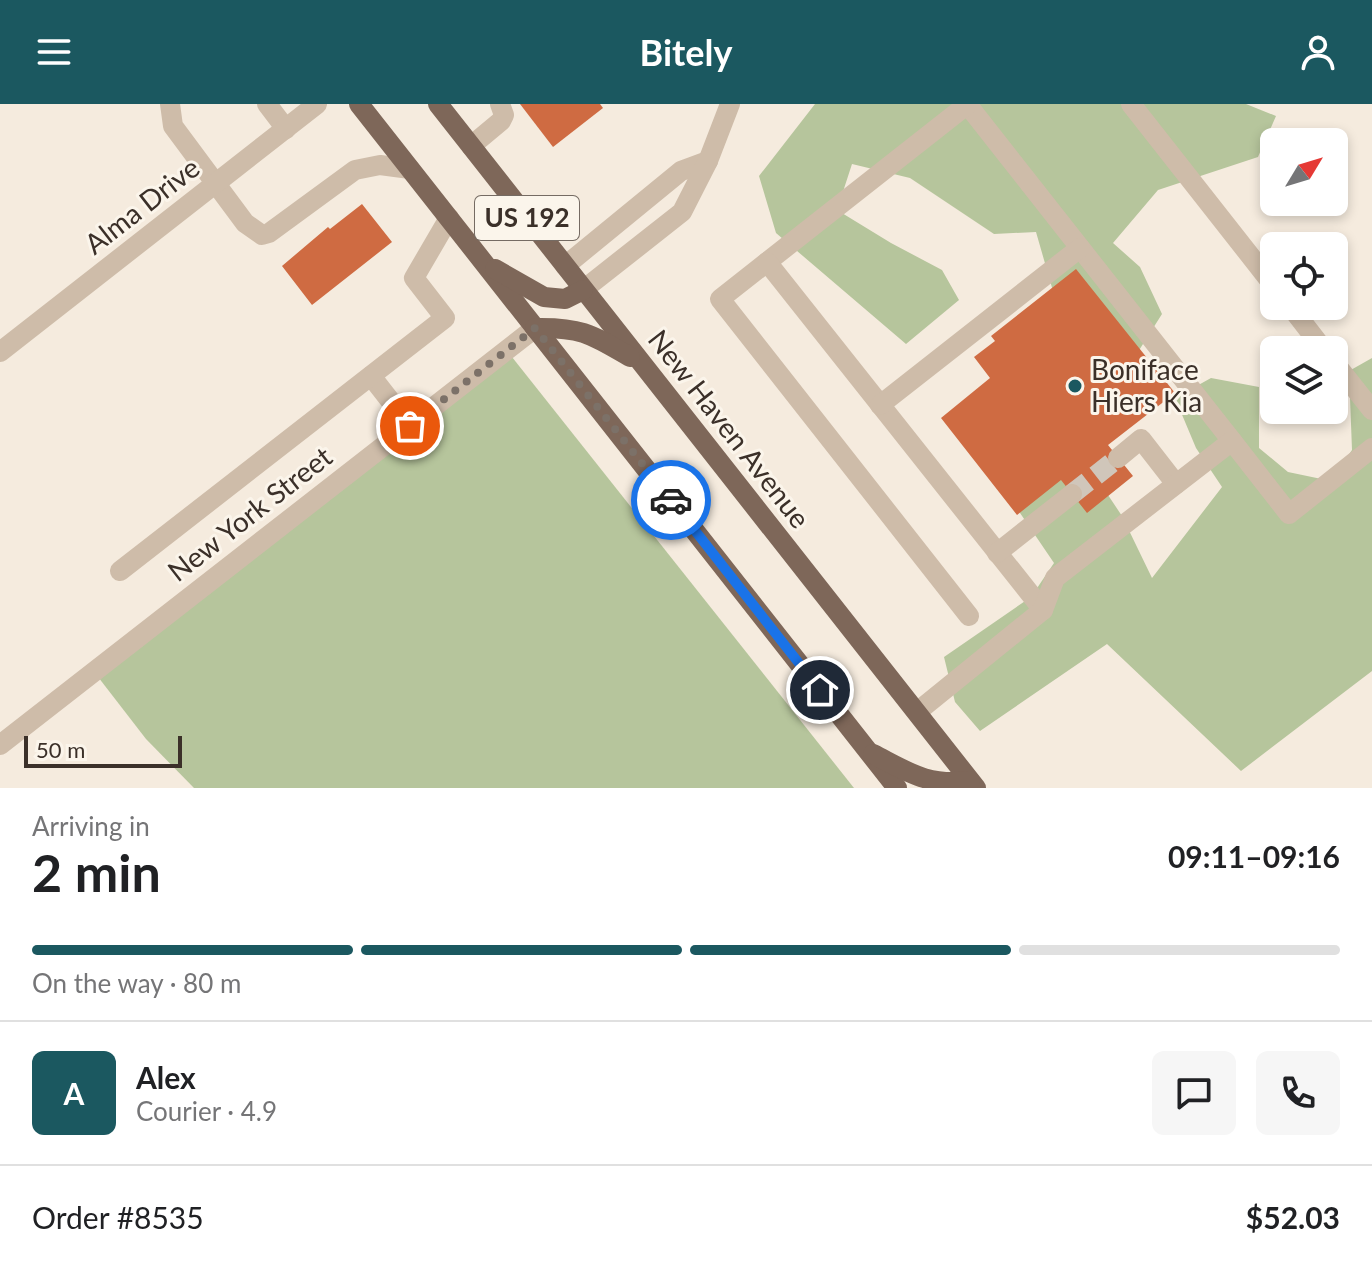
<!DOCTYPE html>
<meta charset="utf-8">
<style>
:root{--surface:#fff;--page:#f6f6f6;--text:#202124;--muted:#757577;--line:#e0e0e0;--accent:#1b5860}
body{margin:0;font-family:Lato,sans-serif;background:var(--page);color:var(--text);height:100vh;display:flex;flex-direction:column;font-size:30px;white-space:nowrap}
*{box-sizing:border-box;margin:0}
p{font-size:26px;color:var(--muted)}
.icon{flex:none;width:44px;height:44px;fill:none;stroke:currentColor;stroke-width:2;stroke-linecap:round;stroke-linejoin:round}
.map{position:relative;height:684px;overflow:hidden}
.drawer{display:flex;flex-direction:column;background:var(--surface);flex:1}
.drawer>*{flex:none}
.needle{width:52px;rotate:52deg}
.fabs{position:absolute;left:1260px;top:24px;display:grid;gap:16px}
.fabs a{display:grid;place-items:center;width:88px;height:88px;border-radius:12px;background:var(--surface);box-shadow:0 4px 12px #0003;font-size:40px}
.scale{position:absolute;left:24px;bottom:20px;width:158px;box-sizing:border-box;padding-left:8px;border:4px solid #3b3029;border-top:0;font-size:22px;line-height:28px;white-space:nowrap;color:#3b3029;-webkit-text-stroke:6px #fbf5eb;paint-order:stroke}
.pin{position:absolute;display:grid;place-items:center;width:68px;height:68px;color:#fff;margin:-34px;border:4px solid #fff;border-radius:50%;box-shadow:0 2px 8px #0007}
.courier{position:absolute;display:grid;place-items:center;width:80px;height:80px;margin:-40px;border:6px solid #1a73e8;border-radius:50%;background:#fff;color:#222;box-shadow:0 2px 10px #0007}
.headline em{font-style:normal;font-weight:700}
.headline div{display:flex;flex-direction:column-reverse}
.headline{display:flex;align-items:center;justify-content:space-between;height:136px;padding:0 32px}
h1{font-size:52px;font-weight:700;line-height:60px}
.bar{display:grid;grid-template-columns:repeat(4,1fr);gap:12px 8px;align-content:center;height:96px;padding:0 32px}
.bar i{height:10px;border-radius:6px;background:var(--line)}
.bar .active{background:var(--accent)}
.bar p{grid-column:span 4}
.line{display:flex;align-items:center;gap:20px;padding:0 32px;border-top:2px solid var(--line)}
.line div{flex:1}
.round{display:grid;place-items:center;flex:none;width:84px;height:84px;border-radius:12px;background:var(--page)}
header{display:flex;justify-content:space-between;align-items:center;height:104px;padding:0 32px;background:var(--accent);color:#fff;font-size:36px;font-weight:700}
.map>svg:first-child{display:block}
.green{fill:#b6c59c}
.building{fill:#cf6b42}
.lines{fill:none;stroke-linecap:round;stroke-linejoin:round}
.minor-tunnel{stroke:#d0c6ba;stroke-width:20;stroke-dasharray:20 10;stroke-linecap:butt}
.minor{stroke:#cebca9;stroke-width:20}
.major{stroke:#7e6759;stroke-width:20}
.done{stroke:#7c7168;stroke-width:8;stroke-dasharray:0 14.4}
.route{stroke:#1a73e8;stroke-width:10}
.poi-dot{fill:#1b5860;stroke:#fbf5eb;stroke-width:3}
.labels{text-anchor:middle;stroke-width:6;stroke-linejoin:round;paint-order:stroke}
.shield{fill:#fbf5eb;stroke:#756b63;stroke-width:2}
.shield-label{font-size:26px;font-weight:bold;fill:#3b3029}
.street-label{font-size:28px;fill:#3b3029;stroke:#fbf5eb}
.poi-label{font-size:28px;fill:#3b3029;stroke:#fbf5eb;text-anchor:start}
</style>
<header><svg class="icon" aria-label="menu" viewBox="0 0 24 24"><path d="M4 6h16M4 12h16M4 18h16"/></svg>Bitely<svg class="icon" aria-label="person" viewBox="0 0 24 24"><circle cx="12" cy="8" r="4"/><path d="M4 21q1-7 8-7t8 7"/></svg></header>
<div class="map">
<svg width="1372" height="684" viewBox="0 0 1372 684">
<rect width="100%" height="100%" fill="#f5ebde"/>
<g class="green">
<path d="M815,0h431l30,12 -18,41 -100,33 -45,53 27,24 22,47 -45,71 -58,-73 -23,-80 -42,2 -84,-56 -58,-14 -15,46 54,33 51,27 17,30 -53,44 -130,-111 -17,-57z"/>
<path d="M508,248l346,436h-660l-48,-49 -51,-66z"/>
<path d="M1372,254v313l-131,100 -134,-127 -127,87 -25,-29 -11,-45 87,-60 23,-34 -36,-53 20,-29 52,-13 32,48 30,62 70,-91 -26,-39 -21,-50 36,-20 48,9v61l29,24 43,9 21,-31 -3,-79z"/>
</g>
<g class="building">
<path d="M520,0h80l3,4 -50,39z"/>
<path d="M362,100l30,38 -80,63 -30,-39 46,-39 2,2z"/>
<path d="M1076,165l99,124 -67,52 25,31 -46,37 -26,-33 -44,35 -76,-97 49,-40 -16,-21 21,-16 -4,-5z"/>
</g>
<g class="lines">
<path class="minor-tunnel" d="M1072,390l46,-36"/>
<g class="minor">
<path d="M170,0l3,22 72,97 17,12 7,-2 86,-63 25,-5 30,4"/>
<path d="M267,0l19,25"/>
<path d="M967,0l265,337"/>
<path d="M968,0l-248,195 249,317"/>
<path d="M1131,0l143,182"/>
<path d="M471,42l30,-25 3,-6 -4,-11"/>
<path d="M767,158l276,348"/>
<path d="M565,162l116,-95 27,-10"/>
<path d="M583,186l99,-78 26,-51 22,-57"/>
<path d="M1290,202l34,44"/>
<path d="M0,248l317,-248"/>
<path d="M1334,258l38,48"/>
<path d="M371,272l39,50"/>
<path d="M880,301l200,-157"/>
<path d="M1118,354l23,-19 35,45"/>
<path d="M997,449l75,-59"/>
<path d="M120,467l325,-253 -31,-40 35,-60"/>
<path d="M917,608l126,-102 12,-32 177,-137 57,73 83,-66"/>
<path d="M0,641l535,-417"/>
</g>
<g class="major">
<path d="M359,0l538,684"/>
<path d="M438,0l538,684"/>
<path d="M495,165l49,28 21,2 18,-9"/>
<path d="M535,224c46,-1 56,6 95,29"/>
<path d="M873,650c37,19 54,32 97,27"/>
</g>
</g>
<g class="lines">
<path class="done" d="M410,322l125,-98 136,172"/>
<path class="route" d="M671,396l149,190"/>
</g>
<circle class="poi-dot" cx="1075" cy="282" r="8"/>
<g class="labels">
<rect class="shield" x="475" y="92" width="104" height="44" rx="6"/>
<g class="shield-label">
<text x="527" y="123">US 192</text>
</g>
<g class="street-label">
<text transform="translate(142 102) rotate(-38)" y="10">Alma Drive</text>
<text transform="translate(729 325) rotate(52)" y="10">New Haven Avenue</text>
<text transform="translate(250 410) rotate(-38)" y="10">New York Street</text>
</g>
<g class="poi-label">
<text x="1091" y="276">Boniface<tspan x="1091" dy="32">Hiers Kia</tspan></text>
</g>
</g>
</svg>
<div class="fabs">
<a><svg class="needle" viewBox="-14 -14 28 28"><path d="M0-13l5 13h-10z" fill="#e53935"/><path d="M0 13l5-13h-10z" fill="#757577"/></svg></a>
<a><svg class="icon" aria-label="locate" viewBox="0 0 24 24"><circle cx="12" cy="12" r="6"/><path d="M12 2v4M12 18v4M2 12h4M18 12h4"/></svg></a>
<a><svg class="icon" aria-label="layers" viewBox="0 0 24 24"><path d="M12 4l9 5-9 5-9-5zM3 14l9 5 9-5"/></svg></a>
</div>
<div class="scale">50 m</div>
<div class="pin" style="left:410px;top:322px;background:#ea580c"><svg class="icon" aria-label="bag" viewBox="0 0 24 24"><path d="M5 8h14l-1 12H6zM9 8a3 3 0 0 1 6 0"/></svg></div>
<div class="pin" style="left:820px;top:586px;background:#1f2937"><svg class="icon" aria-label="home" viewBox="0 0 24 24"><path d="M3 11l9-7 9 7M6 9v11h12V9"/></svg></div>
<div class="courier" style="left:671px;top:396px"><svg class="icon" aria-label="car" viewBox="0 0 24 24"><path d="M5 17H2v-5l4-1 3-4h7l3 4 3 1v5h-3M9 17h6M6 11h13"/><circle cx="7" cy="17" r="2"/><circle cx="17" cy="17" r="2"/></svg></div>
</div>
<section class="drawer">
<div class="headline"><div><h1>2 min</h1><p>Arriving in</p></div><em>09:11–09:16</em></div>
<div class="bar"><i class="active"></i><i class="active"></i><i class="active"></i><i></i><p>On the way · 80 m</p></div>
<div class="line" style="height:144px"><b class="round" style="background:var(--accent);color:#fff">A</b><div><b>Alex</b><p>Courier · 4.9</p></div><a class="round"><svg class="icon" aria-label="chat" viewBox="0 0 24 24"><path d="M4 5h16v11H9l-5 4z"/></svg></a><a class="round"><svg class="icon" aria-label="phone" viewBox="0 0 24 24"><path d="M5 4h4l2 5-3 2q2 4 5 5l2-3 5 2v4C11 20 4 13 5 4z"/></svg></a></div>
<div class="line" style="height:104px"><div>Order #8535</div><b>$52.03</b></div>
</section>
